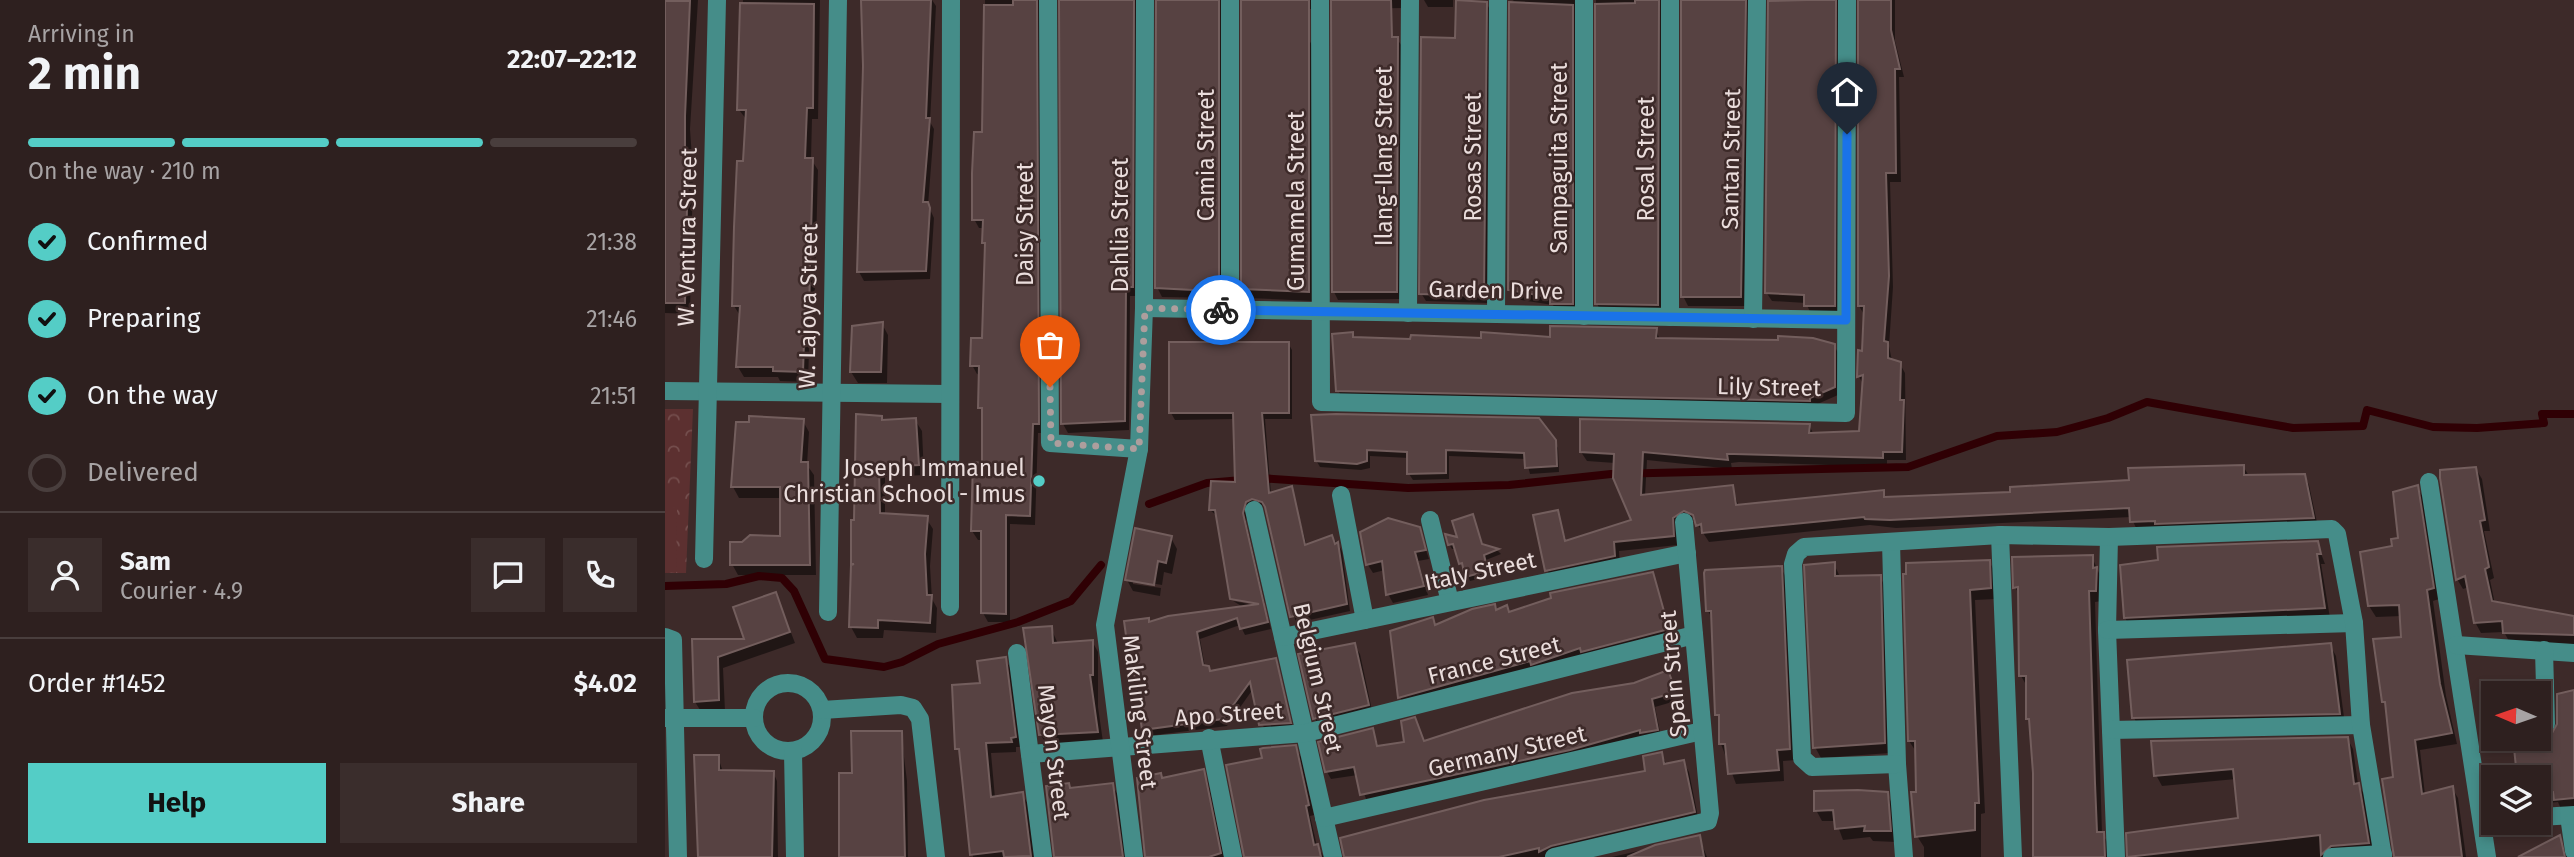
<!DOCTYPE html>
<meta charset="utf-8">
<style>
:root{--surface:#2e201f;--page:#3a2d2c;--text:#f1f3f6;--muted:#a7a3a4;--line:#493e3d;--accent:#54cdc6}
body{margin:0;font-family:"Fira Sans",sans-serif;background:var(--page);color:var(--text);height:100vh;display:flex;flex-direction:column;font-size:26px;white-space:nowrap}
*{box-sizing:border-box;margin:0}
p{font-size:23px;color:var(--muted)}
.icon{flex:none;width:38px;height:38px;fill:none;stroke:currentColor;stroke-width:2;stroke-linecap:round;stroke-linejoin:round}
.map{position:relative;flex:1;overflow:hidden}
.sheet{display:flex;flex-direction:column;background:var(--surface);width:665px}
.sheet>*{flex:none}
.needle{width:46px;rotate:272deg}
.controls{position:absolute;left:1816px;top:681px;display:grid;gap:14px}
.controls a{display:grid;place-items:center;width:70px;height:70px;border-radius:0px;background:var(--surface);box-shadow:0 4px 10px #0003,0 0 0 2px var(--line);font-size:35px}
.pin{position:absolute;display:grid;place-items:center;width:60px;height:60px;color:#fff;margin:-72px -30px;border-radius:50% 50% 50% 0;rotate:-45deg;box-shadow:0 0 7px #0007}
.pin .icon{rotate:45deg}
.courier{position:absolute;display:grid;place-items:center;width:70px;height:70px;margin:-35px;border:5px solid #1a73e8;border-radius:50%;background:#fff;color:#222;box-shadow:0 2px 9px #0007}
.headline em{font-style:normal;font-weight:700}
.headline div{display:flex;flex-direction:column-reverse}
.headline{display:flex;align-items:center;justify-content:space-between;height:119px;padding:0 28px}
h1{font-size:46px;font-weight:700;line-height:52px}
.bar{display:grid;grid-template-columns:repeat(4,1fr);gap:10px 7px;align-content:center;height:84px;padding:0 28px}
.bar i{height:9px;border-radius:5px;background:var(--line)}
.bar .active{background:var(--accent)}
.bar p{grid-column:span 4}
.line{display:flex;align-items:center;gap:18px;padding:0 28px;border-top:2px solid var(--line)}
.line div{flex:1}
.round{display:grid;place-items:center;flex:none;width:74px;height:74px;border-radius:0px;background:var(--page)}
ol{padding:0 28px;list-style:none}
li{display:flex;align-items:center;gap:21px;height:77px}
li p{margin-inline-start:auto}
li .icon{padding:7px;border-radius:50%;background:var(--accent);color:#111;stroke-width:4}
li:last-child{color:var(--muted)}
li i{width:38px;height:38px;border:4px solid var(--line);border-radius:50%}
.action{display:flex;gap:14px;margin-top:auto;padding:14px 28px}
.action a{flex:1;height:80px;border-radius:0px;background:var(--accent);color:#111;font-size:28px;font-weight:700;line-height:80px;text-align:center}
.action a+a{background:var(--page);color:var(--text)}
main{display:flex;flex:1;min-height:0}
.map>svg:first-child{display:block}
.park{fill:url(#park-crowns)}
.pitch{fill:#5c3030}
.shadow{fill:#0007}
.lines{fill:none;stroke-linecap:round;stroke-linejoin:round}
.stream{stroke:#2f0004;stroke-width:8}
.building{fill:#574242;stroke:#735e5d;stroke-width:2}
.minor{stroke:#458d89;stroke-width:18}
.done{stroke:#ad9e9d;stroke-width:7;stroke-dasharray:0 12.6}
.route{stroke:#1a73e8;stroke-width:9}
.poi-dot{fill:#54cdc6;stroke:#3d2a29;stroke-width:2.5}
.labels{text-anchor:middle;stroke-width:5;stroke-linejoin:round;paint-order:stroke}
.street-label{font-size:23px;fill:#eadddc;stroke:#3d2a29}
.poi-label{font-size:23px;fill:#eadddc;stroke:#3d2a29;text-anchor:end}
</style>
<main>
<section class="sheet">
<div class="headline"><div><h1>2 min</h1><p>Arriving in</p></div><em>22:07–22:12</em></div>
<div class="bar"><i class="active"></i><i class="active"></i><i class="active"></i><i></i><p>On the way · 210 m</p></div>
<ol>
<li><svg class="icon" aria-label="check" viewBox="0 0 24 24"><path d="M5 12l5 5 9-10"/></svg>Confirmed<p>21:38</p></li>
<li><svg class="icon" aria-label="check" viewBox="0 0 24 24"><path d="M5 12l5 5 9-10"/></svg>Preparing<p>21:46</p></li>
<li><svg class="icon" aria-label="check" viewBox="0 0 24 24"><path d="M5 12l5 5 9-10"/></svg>On the way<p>21:51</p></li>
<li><i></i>Delivered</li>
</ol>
<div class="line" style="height:126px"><a class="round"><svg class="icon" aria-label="person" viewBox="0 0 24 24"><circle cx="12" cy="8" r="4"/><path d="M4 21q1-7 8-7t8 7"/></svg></a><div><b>Sam</b><p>Courier · 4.9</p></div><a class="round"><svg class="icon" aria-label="chat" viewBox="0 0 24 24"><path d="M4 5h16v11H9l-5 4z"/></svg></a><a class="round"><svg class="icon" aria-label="phone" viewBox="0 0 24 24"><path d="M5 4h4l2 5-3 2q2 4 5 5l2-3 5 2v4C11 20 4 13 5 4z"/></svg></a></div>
<div class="line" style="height:91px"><div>Order #1452</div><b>$4.02</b></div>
<div class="action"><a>Help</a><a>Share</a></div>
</section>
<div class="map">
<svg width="1909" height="857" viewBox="0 0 1909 857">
<defs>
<pattern id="park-crowns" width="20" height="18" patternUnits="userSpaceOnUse" patternTransform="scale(1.75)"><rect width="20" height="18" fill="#5c3030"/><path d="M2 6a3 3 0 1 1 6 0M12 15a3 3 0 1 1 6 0" fill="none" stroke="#744e4d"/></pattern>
</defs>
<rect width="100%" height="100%" fill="#3d2a29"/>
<path class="park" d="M0,409h28l-7,164h-21z"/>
<path class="pitch" d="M0,508h12l-1,65 -11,-1z"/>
<g class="shadow">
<path d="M0,0h33l-8,129 3,43 -3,142 -25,-1z"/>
<path d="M78,0h77l-2,119h-6l-1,40 7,11 -4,151h-4l-2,61 -28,-1 -2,-4h-34l-6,-10 3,-50 -7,-11 13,-186 -8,-10z"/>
<path d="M198,0h69l4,6 -6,116 4,7 -6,76 6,13 -4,61 -66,2 -5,-9z"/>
<path d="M320,0h61l-3,433h-5l-3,92 -25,-1v98h-22l-5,-9 -1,-73h-4l-6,-9 12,-66 -3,-90 -4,-1 -5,-9 12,-25 3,-93 -3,-19h-5l-5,-9 12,-129z"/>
<path d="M396,0h83l-7,296h-7l-1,134 -61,3 -5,-9z"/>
<path d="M493,0h71l-6,298 -61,-1 -5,-10z"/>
<path d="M578,0h77l-7,9h-9l4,29 5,9 1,254 -66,-3 -5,-9z"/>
<path d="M668,0h75l-4,8 -66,1z"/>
<path d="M759,0h29v7h-25z"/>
<path d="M849,0h68l-5,313 -20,-1 -4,-7 -38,-6 -6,-9 2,-288z"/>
<path d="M931,0h73l-7,314 -60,-1 -5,-9z"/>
<path d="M1018,0h72l-10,306h-57l-5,-10z"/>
<path d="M1104,0h77l-7,315 -28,-1 -5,-11 -34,-2 -6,-9z"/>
<path d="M1193,0h37v41l9,36h-5l2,105h-11l3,105 -4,59 3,15 8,3 5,9 1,87h-19v7l-148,-5 -8,1 1,6 -85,-9 -2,36 87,-9 7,20 144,-15 4,7 125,-5 231,-28 6,10 55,-1 5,10 9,42 -181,3 -6,-13 -235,11 -26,-3 -161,17 -13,-20 -7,-3 -11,26 -59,6 1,14 -68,14 -5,-9 10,-58 10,31 67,-22 -19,-58 -28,-2 -6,-9 228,-27 5,10 47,-2 3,-48 -5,-8v-25l5,1 1,-37 -6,-10z"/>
<path d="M793,1l28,1 4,8 -2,293 -62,-2 -5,-8 35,-254z"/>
<path d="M732,39l5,7 -2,253 -62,1 -4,-8z"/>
<path d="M217,324l6,11 -1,48h-29l-7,-11z"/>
<path d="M991,330l4,10 174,5 4,8v42l-25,11 -471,-8 -4,-8 14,-56 3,5 128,1 68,-2z"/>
<path d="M623,343l4,7v69h-27l6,75 20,-6 16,58 25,-9 6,7 4,7 8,60 -54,12 -28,-112 -6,-6 -13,4 -3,12 19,82 -34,-6 -13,-80 -8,-7 27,-26 -2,-65 -60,1 -4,-7z"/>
<path d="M216,417l2,4 32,-1 7,11 2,44 -39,2v38l41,3 7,11 -3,37 2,33 5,9 -1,25 -52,-3 -1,8h-26l-6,-11 5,-105z"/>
<path d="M648,417l241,24 4,7 1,24 -29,2 -4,-15 -77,-3v23l-36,1 -4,-6v-16l-39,-2v12l-9,2 -41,-3 -4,-7z"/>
<path d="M138,421l6,11 -2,33 7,10 2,100h-78l-6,-11 50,-26v-40h-43l-6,-11 4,-63z"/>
<path d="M1811,469l6,10 8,52h-6l10,47 -4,2 5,24 79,13v30l-64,-4 -6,-11 -23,1 -6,-11 -6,-35 -6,2 -6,-10z"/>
<path d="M1752,487l6,10 16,102 -6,2 13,95 11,48 -37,6 5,45 27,-7 6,10 8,59h-70l-1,-78 -7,-71 -4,-6 19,-64 -1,-22 -26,1 -7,-11 31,-66z"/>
<path d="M754,529l10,30 -11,2 10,34 -35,8 -5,-9 -3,-24 -12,3 -5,-8z"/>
<path d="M506,538l6,11 -5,25 -8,-2 -2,13 -29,-5v4l28,4 -1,8 -27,-5 -6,-11z"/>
<path d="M794,540l39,11 3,3 -15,6 4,16 -20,5 -14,-32h-4l-3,-5z"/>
<path d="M1652,543l8,21h-4l9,54 -199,10 -6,-10z"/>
<path d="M1427,557l10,23v21l-7,1 7,231 7,12 1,12h-75l-4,-132 -3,-7v-30l-7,-12 -1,-80 -5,-9z"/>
<path d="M1324,561l6,11 1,27 -21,1 10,213 -4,1v43h-57v-10l-7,-11v-83l-8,-12 -4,-165z"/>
<path d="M1169,564l6,13h40l6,11 4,165 -69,5 -6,-11z"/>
<path d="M1116,568l6,11 9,181 -13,1 1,20 -48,3 -15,-40 -8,-124 -5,-9z"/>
<path d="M987,574l20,62 -268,68 -4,-7 32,-77 4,6 58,-20 3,5 9,-4 4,7 43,-15z"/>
<path d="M111,594l19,49 -72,25 2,43 -23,2 -7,-11 -2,-61h53z"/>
<path d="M568,601l32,6 6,22 -26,6 -5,-10 -40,14 5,28 6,6 64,-13 18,69 -28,3 -12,-43 -26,37 -79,10 -4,-6 -11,-79 -5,-8 20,-23 2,3 93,-16z"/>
<path d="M386,628l7,16 34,-3 6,11v55l5,35 -56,4 -6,-11z"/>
<path d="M689,645l6,9 13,61 -52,14 -6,-10 -15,-64z"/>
<path d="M1665,645l6,11 9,69 -205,4 -6,-11z"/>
<path d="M340,659l6,10 10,78h-5v5l-25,1 4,45 27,-4 6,10 7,53h-62l-11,-100 -5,-9 25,-63z"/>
<path d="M1002,672l12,28 -24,7 6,30 -294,65 -9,-27 -27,4 -4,-7 45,-42 7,17 27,-4 8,-24 11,24 209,-58z"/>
<path d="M1868,688l3,5h-39z"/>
<path d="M1909,691v52h-83l-6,-10 -2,-38 11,-1v44h45v-16l1,13h14z"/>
<path d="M236,733l6,48 1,76h-67l12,-82z"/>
<path d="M1682,738l6,11 5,35 7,12 9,58 -38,3h-208v-22l112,-15 -4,-41 -74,7 -6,-11z"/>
<path d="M630,747l6,10 13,58 -4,1 7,30 7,11h-78l18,-97z"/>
<path d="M996,754l6,11 16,-3 6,10 10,50 -143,35h-212l-2,-18 305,-66z"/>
<path d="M53,757l5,15h50l4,9 1,76h-80z"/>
<path d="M1909,765v41l-13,3 -3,-7 -19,2v-27h-41z"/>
<path d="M538,771l5,10 16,76h-77l14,-82 2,4z"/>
<path d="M403,785l3,5 41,-5 6,10 8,62h-70z"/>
<path d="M1222,794l6,11 3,37 -23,-1 -3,-4 -27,3 -7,-19h-14l-6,-11z"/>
<path d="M1034,837l8,20h-95z"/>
<path d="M1895,838l7,19h-30z"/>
</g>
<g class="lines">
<g class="stream">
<path d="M594,478l149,10 101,-3 102,-11 297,-7 89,-31 60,-4 51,-14 39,-16 146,26 70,-2 4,-16 66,17 44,1 67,-5 -2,-9h32"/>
<path d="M484,504l58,-21 35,-3"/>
<path d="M0,586l61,-2 33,-8 23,2 12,13 31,68 59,8 18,-5 36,-18 80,-22 53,-21 30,-36"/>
</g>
</g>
<g class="building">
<path d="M196,0h70l-5,118h4l-7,84h5l2,6 -4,63 -69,1 6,-206z"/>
<path d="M348,0h24l2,424h-6l-3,92 -24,-1v99l-25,-1v-82h-10l2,-69 9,1v-55h-4l1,-42h-9l1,-28h11l3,-95h-3l1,-23h-11v-47l2,-41h8l2,-127h29z"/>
<path d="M394,0h75l-1,287h-7l-1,134 -64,3z"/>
<path d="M491,0h63v289l-6,2 -58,-3z"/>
<path d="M576,0h68v292l-68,-3z"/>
<path d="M666,0h60l1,37h6l-1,255h-65z"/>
<path d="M791,0l31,2 -3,294 -65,-2 2,-257 34,1z"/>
<path d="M970,0h24l-1,305 -63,-1v-300l40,-1z"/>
<path d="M1016,0h65l-5,297h-60z"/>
<path d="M1142,0h29l-1,306h-31v-11l-39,-2 3,-292z"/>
<path d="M1193,0h33v30l9,39h-5l1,104h-10l3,103 -5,65 4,1v16l13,4 -1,38h4l-2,52h-19v6l-149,-4h-7l1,6 -85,-8 -2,43 92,-10 3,20 148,-15v7l126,-5v-5l119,-7 -1,-12 116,-3v10l61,-1 9,44 -159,6v-3l-25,1 -1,-14 -239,12 -25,-1 -1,-2 -162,16 -1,-9 -5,2 -3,-11 -9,-4 -11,7 1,18 -60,6 1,14 -70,15 -12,-56 25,-5 7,31 66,-21 -18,-42 1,-24 -34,-2v-33l230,5 -1,9 50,-2 4,-56 -6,2 1,-27 4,1 2,-45h-6z"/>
<path d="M0,1h25l-5,115v43h3l-3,144h-20z"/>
<path d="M844,2l64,3v299h-23v-7l-42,-7z"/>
<path d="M75,3l74,1 -1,104h-6l-2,50h8l-4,153h-4l-2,61 -30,-1v-4h-37l4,-61h-8l2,-79 3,-66h6l3,-51h-9z"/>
<path d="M218,322l-2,50h-31l2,-46z"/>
<path d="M885,326l107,2 -1,10 122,2v-4l35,2 22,6v43l-25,11v3l-474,-10 -4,-57 21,-2v5l57,2 1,-4 70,3v-6l69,5z"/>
<path d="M504,342h120v71h-27l7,80 23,-7 13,59 27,-10 3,9 3,-2 9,62 -57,13 -25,-110 -3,-5 -10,-3 -6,3 -3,11 25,109 -28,7 -3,-11 -40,14 6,33 6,1 1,5 66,-13 15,65 -32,2 -9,-43 -27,37 -81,11 -12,-87h-3l-3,-22 25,-3v4l19,-6 91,-12 -29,-5 -15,-89h-6l2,-29 24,1 -2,-69h-64z"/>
<path d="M191,414l26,2v4l34,-2 3,47 -40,2 1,46 48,3 -3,38 2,41h5l-2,28 -52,-3v8l-29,-1 2,-62 3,-1h-3v-44h3z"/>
<path d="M671,414l203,4 17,22 1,26 -32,2 -1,-15 -78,-3v23l-39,1v-22l-40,-2v11l-10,3 -42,-3 -4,-46z"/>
<path d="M84,416l55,3 -3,43h7l2,103h-80v-23h12l8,-7 30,1v-49h-49l5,-65h13z"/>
<path d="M1811,467l9,53 -5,1 9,46 -4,2 7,32 82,15v19l-71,-2 -1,-12 -28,2 -9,-47 -9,4 -16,-102v-8z"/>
<path d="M1753,485l16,103 -7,2 13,94 12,49 -37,7 7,54 31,-8 9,71h-68l-12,-78 11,-2 -8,-75h-3l-9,-63 28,-2 -2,-32 -31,1 -8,-54 32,-6 -1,-7 7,-1 -5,-46z"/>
<path d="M808,514l9,30 17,5 -15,6 4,16 -23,6 -3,-14 -3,1 -6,-20 -5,1 -3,-11 12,3 -5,-16z"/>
<path d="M723,518l32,9 6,23 -11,2 9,34 -38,9 -4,-34 -16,4 -6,-33z"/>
<path d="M470,528l37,8 -6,27 -8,-2 -4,24 -29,-5z"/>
<path d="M1653,541l3,13h-4l8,54 -201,10 -4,-53 38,-5 -1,-13z"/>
<path d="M1428,555v13l4,-1 -1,24h-7l6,192 2,49h7l1,25h-72v-84l-4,-54h-3v-43h-7l-1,-89 -5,1 -1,-31z"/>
<path d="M1325,560l1,28 -21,2 9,213h-4v27l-60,7 -4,-45h5l-1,-51h-7l-5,-167h3v-11z"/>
<path d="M1170,562v14l46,-1 4,168 -72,5 -9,-183z"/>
<path d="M1117,566l8,183 -13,1 2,20 -51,4 -3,-30h-6v-29h-4l-4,-104h-5l-2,-38 1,-3z"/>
<path d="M988,572l16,57 -88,23 -1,-4 -49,17 -1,-4 -132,37 -8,-67 43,-14 2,8 37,-16 23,-5 1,6 11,-5 2,7 42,-14 -1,-5z"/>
<path d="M111,592l14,40 -72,25 1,43 -25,2 -2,-63h52l-11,-32z"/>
<path d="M387,626l1,17 40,-3v35h-3l8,57 -59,3 -16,-107z"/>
<path d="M690,643l14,62 -56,14 -15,-65z"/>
<path d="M1666,643l9,71 -208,4 -5,-58z"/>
<path d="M341,657l10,80 -5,1 1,4 -26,1 5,54 32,-5 8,64 -27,1 -1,-6 -33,4 -11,-106h-4l-3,-64 28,-2 -3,-22z"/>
<path d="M1003,670l8,22 -24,7 6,31 -18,3v-3l-70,20 -210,45 -6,-28 -29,5 -7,-30 55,-14 4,18 27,-4 -3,-21 14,-4 9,24 148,-48 62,-10z"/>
<path d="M1909,690v108l-20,2 -1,-8 -14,1v-16h-22l-4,-39h26v-5h13l5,-9v-30z"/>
<path d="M186,731h51l3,126h-66v-84h13z"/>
<path d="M1683,737l6,47 5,-1 10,60 -38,3 -10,9 -1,-20 -193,22 -1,-24 112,-15 -5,-49 -79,7 -3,-35z"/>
<path d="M631,745l13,60 -3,1 8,39 4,-1 3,13h-77l-18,-92 36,-7 -2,-9 3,-1z"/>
<path d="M997,752l2,12 20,-4 11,52 -144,34 -12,6v-4l-40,9h-155l-4,-19 144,-38 161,-29 -2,-15z"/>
<path d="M29,755h25v15l55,1 -2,86h-74z"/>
<path d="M539,769l17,84 -12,4h-64l-8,-79 24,-5 1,5z"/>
<path d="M404,783l1,5 43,-5 10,74h-69l-8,-71z"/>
<path d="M1193,790l30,2 3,39h-27l1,-5 -30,3 -2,-19 -19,1v-20z"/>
<path d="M1035,835l4,22h-77l28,-12z"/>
<path d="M1895,835l5,22h-47z"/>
</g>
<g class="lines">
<g class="minor">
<path d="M383,0l2,443 89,6"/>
<path d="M565,0v310"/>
<path d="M655,0l1,402 525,11 1,-413"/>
<path d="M479,308l702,12"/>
<path d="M743,313l2,-313"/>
<path d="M831,314l2,-314"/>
<path d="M919,316v-316"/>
<path d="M1005,317v-317"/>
<path d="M1088,319l4,-319"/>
<path d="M0,391l285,3"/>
<path d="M1764,482l58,375"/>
<path d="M676,495l24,125"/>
<path d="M589,510l79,347"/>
<path d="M765,520l20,82"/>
<path d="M1335,535l13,322"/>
<path d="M1444,537l-2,93 9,227"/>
<path d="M1226,542l6,222 7,93"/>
<path d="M39,559l13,-559"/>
<path d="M285,607l1,-607"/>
<path d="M163,612l10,-612"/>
<path d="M1442,630l247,-7"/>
<path d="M0,637l8,3 5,217"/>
<path d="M618,637l404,-84"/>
<path d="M1791,645l118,8"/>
<path d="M1879,650l2,74"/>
<path d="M352,653l26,204"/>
<circle cx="123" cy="717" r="34"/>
<path d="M157,710l79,-5 12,3 7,11 16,138"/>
<path d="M0,718h89"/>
<path d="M1446,730l250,-5"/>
<path d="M544,738l24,119"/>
<path d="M128,752l2,105"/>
<path d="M365,754l276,-21 388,-98"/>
<path d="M1232,764l-85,3 -10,-9 -9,-194 3,-10 8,-7 196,-12 109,2 223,-8 5,5 17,89 7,102 22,132"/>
<path d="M1904,816l5,35"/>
<path d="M1874,817l35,-2"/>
<path d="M659,818l378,-87"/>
<path d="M469,857l-29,-232 34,-176 5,-141 1,-308"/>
<path d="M889,857l154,-36 2,-8 -26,-291"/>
<path d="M1667,857l51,-3"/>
</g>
</g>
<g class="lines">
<path class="done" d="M385,387l1,56 88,6 6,-141 76,2"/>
<path class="route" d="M556,310l625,10 1,-186"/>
</g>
<circle class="poi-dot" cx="374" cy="481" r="7"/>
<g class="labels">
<g class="street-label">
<text transform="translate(541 155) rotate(-90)" y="8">Camia Street</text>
<text transform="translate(719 156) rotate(-90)" y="8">Ilang-Ilang Street</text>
<text transform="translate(808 157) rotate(-90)" y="8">Rosas Street</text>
<text transform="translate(894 158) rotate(-90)" y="8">Sampaguita Street</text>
<text transform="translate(981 159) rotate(-90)" y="8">Rosal Street</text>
<text transform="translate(1066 159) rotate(-89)" y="8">Santan Street</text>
<text transform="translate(631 201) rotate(-90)" y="8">Gumamela Street</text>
<text transform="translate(360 224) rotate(-90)" y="8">Daisy Street</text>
<text transform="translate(455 225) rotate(-90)" y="8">Dahlia Street</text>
<text transform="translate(22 237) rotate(-89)" y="8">W. Ventura Street</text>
<text transform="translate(831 290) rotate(1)" y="8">Garden Drive</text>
<text transform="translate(143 306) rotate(-89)" y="8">W. Lajoya Street</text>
<text transform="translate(1104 387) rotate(1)" y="8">Lily Street</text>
<text transform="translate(815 571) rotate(-12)" y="8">Italy Street</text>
<text transform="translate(829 660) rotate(-14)" y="8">France Street</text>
<text transform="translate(1008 674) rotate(-95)" y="8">Spain Street</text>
<text transform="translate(653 678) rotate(77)" y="8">Belgium Street</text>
<text transform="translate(475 712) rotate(83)" y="8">Makiling Street</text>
<text transform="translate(564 714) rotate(-4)" y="8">Apo Street</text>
<text transform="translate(842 751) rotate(-13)" y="8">Germany Street</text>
<text transform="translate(389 752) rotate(83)" y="8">Mayon Street</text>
</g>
<g class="poi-label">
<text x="360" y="476">Joseph Immanuel<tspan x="360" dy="26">Christian School - Imus</tspan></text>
</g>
</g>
</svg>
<div class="controls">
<a><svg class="needle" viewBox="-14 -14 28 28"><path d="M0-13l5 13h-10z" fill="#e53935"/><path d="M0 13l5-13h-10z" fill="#a7a3a4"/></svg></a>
<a><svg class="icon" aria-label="layers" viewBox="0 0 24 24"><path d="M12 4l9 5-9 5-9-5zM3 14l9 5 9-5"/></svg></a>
</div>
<div class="pin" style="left:385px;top:387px;background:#ea580c"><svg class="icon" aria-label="bag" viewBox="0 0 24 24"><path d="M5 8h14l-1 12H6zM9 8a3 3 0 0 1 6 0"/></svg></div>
<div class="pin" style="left:1182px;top:134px;background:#1f2937"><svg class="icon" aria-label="home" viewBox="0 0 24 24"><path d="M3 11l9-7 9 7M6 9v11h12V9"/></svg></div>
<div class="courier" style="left:556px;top:310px"><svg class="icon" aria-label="bike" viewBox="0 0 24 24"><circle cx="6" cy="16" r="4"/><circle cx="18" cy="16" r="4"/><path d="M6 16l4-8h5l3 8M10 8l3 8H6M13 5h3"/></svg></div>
</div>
</main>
